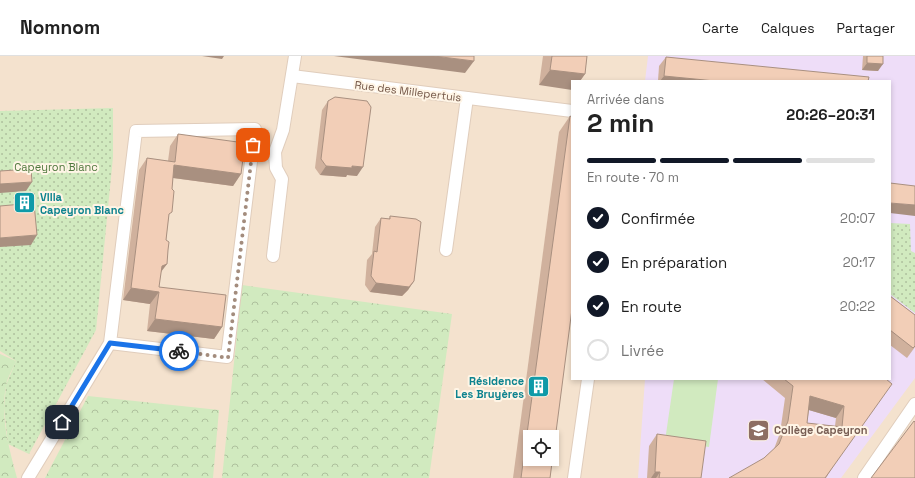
<!DOCTYPE html>
<html lang="fr">
<meta charset="utf-8">
<style>
:root{--surface:#fff;--page:#f6f6f6;--text:#222;--muted:#767676;--line:#e0e0e0;--accent:#111827}
body{margin:0;font-family:"Space Grotesk",sans-serif;background:var(--page);color:var(--text);height:100vh;display:flex;flex-direction:column;font-size:15px;white-space:nowrap}
*{box-sizing:border-box;margin:0}
p{font-size:13px;color:var(--muted)}
.icon{flex:none;width:22px;height:22px;fill:none;stroke:currentColor;stroke-width:2;stroke-linecap:round;stroke-linejoin:round}
.map{position:relative;flex:1;overflow:hidden}
.panel{position:absolute;left:571px;top:24px;width:320px;height:300px;display:flex;flex-direction:column;background:var(--surface);border-radius:0px;box-shadow:0 2px 6px #0003}
.panel>*{flex:none}
.controls{position:absolute;left:523px;top:374px;display:grid;gap:8px}
.controls a{display:grid;place-items:center;width:36px;height:36px;border-radius:0px;background:var(--surface);box-shadow:0 2px 6px #0003;font-size:20px}
.pin{position:absolute;display:grid;place-items:center;width:34px;height:34px;color:#fff;margin:-17px;border-radius:8px;box-shadow:0 2px 6px #0006}
.courier{position:absolute;display:grid;place-items:center;width:40px;height:40px;margin:-20px;border:3px solid #1a73e8;border-radius:50%;background:#fff;color:#222;box-shadow:0 1px 5px #0007}
.head em{font-style:normal;font-weight:700}
.head div{display:flex;flex-direction:column-reverse}
.head{display:flex;align-items:center;justify-content:space-between;height:68px;padding:0 16px}
h1{font-size:26px;font-weight:700;line-height:30px}
.bar{display:grid;grid-template-columns:repeat(4,1fr);gap:6px 4px;align-content:center;height:48px;padding:0 16px}
.bar i{height:5px;border-radius:3px;background:var(--line)}
.bar .active{background:var(--accent)}
.bar p{grid-column:span 4}
ol{padding:0 16px;list-style:none}
li{display:flex;align-items:center;gap:12px;height:44px}
li p{margin-inline-start:auto}
li .icon{padding:4px;border-radius:50%;background:var(--accent);color:#fff;stroke-width:4}
li:last-child{color:var(--muted)}
li i{width:22px;height:22px;border:2px solid var(--line);border-radius:50%}
header{display:flex;align-items:center;gap:24px;box-sizing:border-box;height:56px;padding:0 20px;background:var(--surface);border-bottom:1px solid var(--line)}
header strong{font-size:19px}
nav{display:flex;gap:22px;margin-inline-start:auto;font-size:14px}
.map>svg:first-child{display:block}
.residential{fill:#f4e2ce;fill-rule:evenodd}
.education{fill:#eeddf8}
.grass{fill:url(#grass-dots)}
.forest{fill:url(#forest-crowns)}
.park{fill:#d1eabf}
.lines{fill:none;stroke-linecap:round;stroke-linejoin:round}
.street-casing{stroke:#e0cdbc;stroke-width:14}
.street{stroke:#fff;stroke-width:12}
.wall{fill:#d0b19d;fill-rule:evenodd}
.shaded-wall{fill:#a99080}
.building{fill:#f2ceb7;stroke:#a99080;fill-rule:evenodd}
.done{stroke:#a38c7d;stroke-width:4;stroke-dasharray:0 7.2}
.route{stroke:#1a73e8;stroke-width:5}
.labels{text-anchor:middle;stroke-width:4;stroke-linejoin:round;paint-order:stroke}
.street-label{font-size:11px;fill:#735647;stroke:#fff5e6}
.park-label{font-size:11px;fill:#51793f;stroke:#fff5e6}
.culture-label{font-size:11px;font-weight:bold;fill:#0d838f;stroke:#fff5e6;text-anchor:start}
.education-label{font-size:11px;font-weight:bold;fill:#785e54;stroke:#fff5e6;text-anchor:start}
</style>
<header>
<strong>Nomnom</strong>
<nav><a>Carte</a><a>Calques</a><a>Partager</a></nav>
</header>
<div class="map">
<svg width="915" height="422" viewBox="0 0 915 422">
<defs>
<pattern id="grass-dots" width="8" height="8" patternUnits="userSpaceOnUse"><rect width="8" height="8" fill="#d1eabf"/><path d="M2 2h.1M6 6h.1" fill="none" stroke="#aec09d" stroke-width="1.8" stroke-linecap="round"/></pattern>
<pattern id="forest-crowns" width="20" height="18" patternUnits="userSpaceOnUse"><rect width="20" height="18" fill="#d1eabf"/><path d="M2 6a3 3 0 1 1 6 0M12 15a3 3 0 1 1 6 0" fill="none" stroke="#aec09d"/></pattern>
</defs>
<rect width="100%" height="100%" fill="#fcf1e0"/>
<path class="residential" d="M0,0h915v422h-915zM572,25h318v298h-318zM530,381h22v22h-22z"/>
<path class="education" d="M648,0h267v322l-74,100h-203l7,-99h245v-298h-245z"/>
<g class="grass">
<path d="M113,52v49l-17,173 -67,124 -21,-10 -4,-36 2,-23 10,-24 -16,-10v-240z"/>
<path d="M890,167l20,1 1,27 4,2v60l-25,-19z"/>
</g>
<g class="forest">
<path d="M242,229l210,29 -23,164h-207z"/>
<path d="M0,298l16,7c-3,8 -9,17 -10,25 -6,31 3,62 11,92h-17z"/>
<path d="M88,340l131,14 -6,68h-168z"/>
</g>
<path class="park" d="M674,323h44l-9,68 -44,-6z"/>
<g class="lines">
<defs>
<g id="street">
<path d="M292,20l280,35"/>
<path d="M446,194l21,-152"/>
<path d="M273,200l9,-77 -6,-11 -1,-16 8,-22 12,-74"/>
<path d="M28,422l82,-135 26,-212 119,-2 -28,228 -117,-14"/>
<path d="M574,422l14,-99"/>
<path d="M864,422l51,-74"/>
</g>
</defs>
<use href="#street" class="street-casing"/>
<use href="#street" class="street"/>
</g>
<g class="wall">
<path d="M543,0h44l-2,18 -5,7h-8l-33,4z"/>
<path d="M863,0h20l-5,15 -16,-1z"/>
<path d="M666,1l202,24h-210l1,-15z"/>
<path d="M328,45l29,75 -10,-1 -1,2 -26,-2 -5,-7 7,-58z"/>
<path d="M570,60l-20,362h-37l46,-346z"/>
<path d="M178,78l63,40 -8,12 -60,-8 -7,62 1,24 -6,7 -2,16 63,40 -8,12 -67,-8 3,-27 -27,-4 16,-130 8,-12 21,3 2,-15z"/>
<path d="M390,160l24,65 -6,9 -6,6 -32,-4 -5,-7 2,-25 5,-6 3,-27 6,-9 8,1z"/>
<path d="M890,240l25,19v32l-8,11 -17,-13z"/>
<path d="M762,323h124l-60,99 -62,-20 10,-9 6,-16 5,-35zM809,354l27,8 -1,8 -28,-3z"/>
<path d="M657,378l44,44h-54l2,-32z"/>
</g>
<g class="shaded-wall">
<path d="M202,0h22l-2,3z"/>
<path d="M334,0h100l40,5 -9,12z"/>
<path d="M867,7l16,1 -5,7 -16,-1z"/>
<path d="M550,14l35,4 -5,7h-8v9l-33,-5z"/>
<path d="M664,20l51,5h-55z"/>
<path d="M174,109l67,9 -8,12 -67,-9z"/>
<path d="M326,110h26l11,1 -6,9 -10,-1 -1,2 -26,-2z"/>
<path d="M32,126l-6,9 -26,2v-9z"/>
<path d="M890,147l25,2v11l-25,-3z"/>
<path d="M37,179l-6,10 -31,2v-9z"/>
<path d="M167,208l-9,12 4,-10z"/>
<path d="M414,225l-6,9 -6,6 -32,-4 6,-9z"/>
<path d="M131,232l28,4 -9,12 -27,-4z"/>
<path d="M155,263l67,8 -8,12 -67,-8z"/>
<path d="M810,340l34,10 -8,12 -34,-10z"/>
<path d="M655,416h5l-4,6h-5z"/>
</g>
<g class="building">
<path d="M434,0h40v5z"/>
<path d="M552,0h35l-2,18 -35,-4z"/>
<path d="M867,0h16v8l-16,-1z"/>
<path d="M666,1l203,20 -1,4h-153l-51,-5z"/>
<path d="M335,41l32,4 4,6 -8,60 -11,-1v2l-26,-2 -5,-7 7,-58z"/>
<path d="M570,60l2,1v192l-22,169h-29zM530,381h22v22h-22z"/>
<path d="M178,78l67,9 -4,31 -67,-9 -2,24 2,2 -2,21 -3,2 -3,26 3,2 -1,8 -1,14 -5,2 -3,21 67,8 -4,32 -67,-8 4,-27 -28,-4 16,-130 28,4z"/>
<path d="M31,113l1,13 -32,2v-13z"/>
<path d="M890,127l25,3v19l-25,-2z"/>
<path d="M34,147l3,32 -37,3v-32z"/>
<path d="M390,160l26,3 5,3 -7,59 -5,6 -33,-4 -5,-7 3,-25 3,1 4,-34 9,1z"/>
<path d="M890,240l25,19v31l-2,2 -23,-18z"/>
<path d="M784,323h102l6,5 -67,94h-96l35,-20 15,-14 9,-23 5,-35zM810,340l34,10 -2,21 -35,-4z"/>
<path d="M914,365l1,1v56h-44z"/>
<path d="M657,378l49,7 -5,37h-42l1,-6h-5z"/>
</g>
<g class="lines">
<path class="done" d="M179,295l49,7 25,-213"/>
<path class="route" d="M62,366l48,-79 69,8"/>
</g>
<defs>
<symbol id="building-square" viewBox="-11 -11 22 22"><rect x="-9" y="-9" width="18" height="18" rx="4" fill="#0f9aa8" stroke="#fff5e6"/><path d="M-4-6H4V6H1V3H-1V6H-4ZM-2.5-4.3h1.7v1.8h-1.7ZM.8-4.3h1.7v1.8H.8ZM-2.5-1h1.7V.8h-1.7ZM.8-1h1.7V.8H.8Z" fill="#fff"/></symbol>
<symbol id="school-square" viewBox="-11 -11 22 22"><rect x="-9" y="-9" width="18" height="18" rx="4" fill="#8d6e63" stroke="#fff5e6"/><path d="M0-5L7-2L0 1L-7-2ZM-4 1L0 2.5L4 1V4Q0 6-4 4Z" fill="#fff"/></symbol>
</defs>
<g fill-rule="evenodd">
<use href="#building-square" x="12" y="134" width="25" height="25"/>
<use href="#building-square" x="526" y="318" width="25" height="25"/>
<use href="#school-square" x="746" y="362" width="25" height="25"/>
</g>
<g class="labels">
<g class="street-label">
<text transform="translate(408 35) rotate(7)" y="4">Rue des Millepertuis</text>
</g>
<g class="park-label">
<text x="56" y="115">Capeyron Blanc</text>
</g>
<g class="culture-label">
<text x="40" y="145">Villa<tspan x="40" dy="13">Capeyron Blanc</tspan></text>
<text x="524" y="329" text-anchor="end">Résidence<tspan x="524" dy="13">Les Bruyères</tspan></text>
</g>
<g class="education-label">
<text x="774" y="378">Collège Capeyron</text>
</g>
</g>
</svg>
<div class="controls">
<a><svg class="icon" aria-label="locate" viewBox="0 0 24 24"><circle cx="12" cy="12" r="6"/><path d="M12 2v4M12 18v4M2 12h4M18 12h4"/></svg></a>
</div>
<div class="pin" style="left:253px;top:89px;background:#ea580c"><svg class="icon" aria-label="bag" viewBox="0 0 24 24"><path d="M5 8h14l-1 12H6zM9 8a3 3 0 0 1 6 0"/></svg></div>
<div class="pin" style="left:62px;top:366px;background:#1f2937"><svg class="icon" aria-label="home" viewBox="0 0 24 24"><path d="M3 11l9-7 9 7M6 9v11h12V9"/></svg></div>
<div class="courier" style="left:179px;top:295px"><svg class="icon" aria-label="bike" viewBox="0 0 24 24"><circle cx="6" cy="16" r="4"/><circle cx="18" cy="16" r="4"/><path d="M6 16l4-8h5l3 8M10 8l3 8H6M13 5h3"/></svg></div>
<section class="panel">
<div class="head"><div><h1>2 min</h1><p>Arrivée dans</p></div><em>20:26–20:31</em></div>
<div class="bar"><i class="active"></i><i class="active"></i><i class="active"></i><i></i><p>En route · 70 m</p></div>
<ol>
<li><svg class="icon" aria-label="check" viewBox="0 0 24 24"><path d="M5 12l5 5 9-10"/></svg>Confirmée<p>20:07</p></li>
<li><svg class="icon" aria-label="check" viewBox="0 0 24 24"><path d="M5 12l5 5 9-10"/></svg>En préparation<p>20:17</p></li>
<li><svg class="icon" aria-label="check" viewBox="0 0 24 24"><path d="M5 12l5 5 9-10"/></svg>En route<p>20:22</p></li>
<li><i></i>Livrée</li>
</ol>
</section>
</div>
